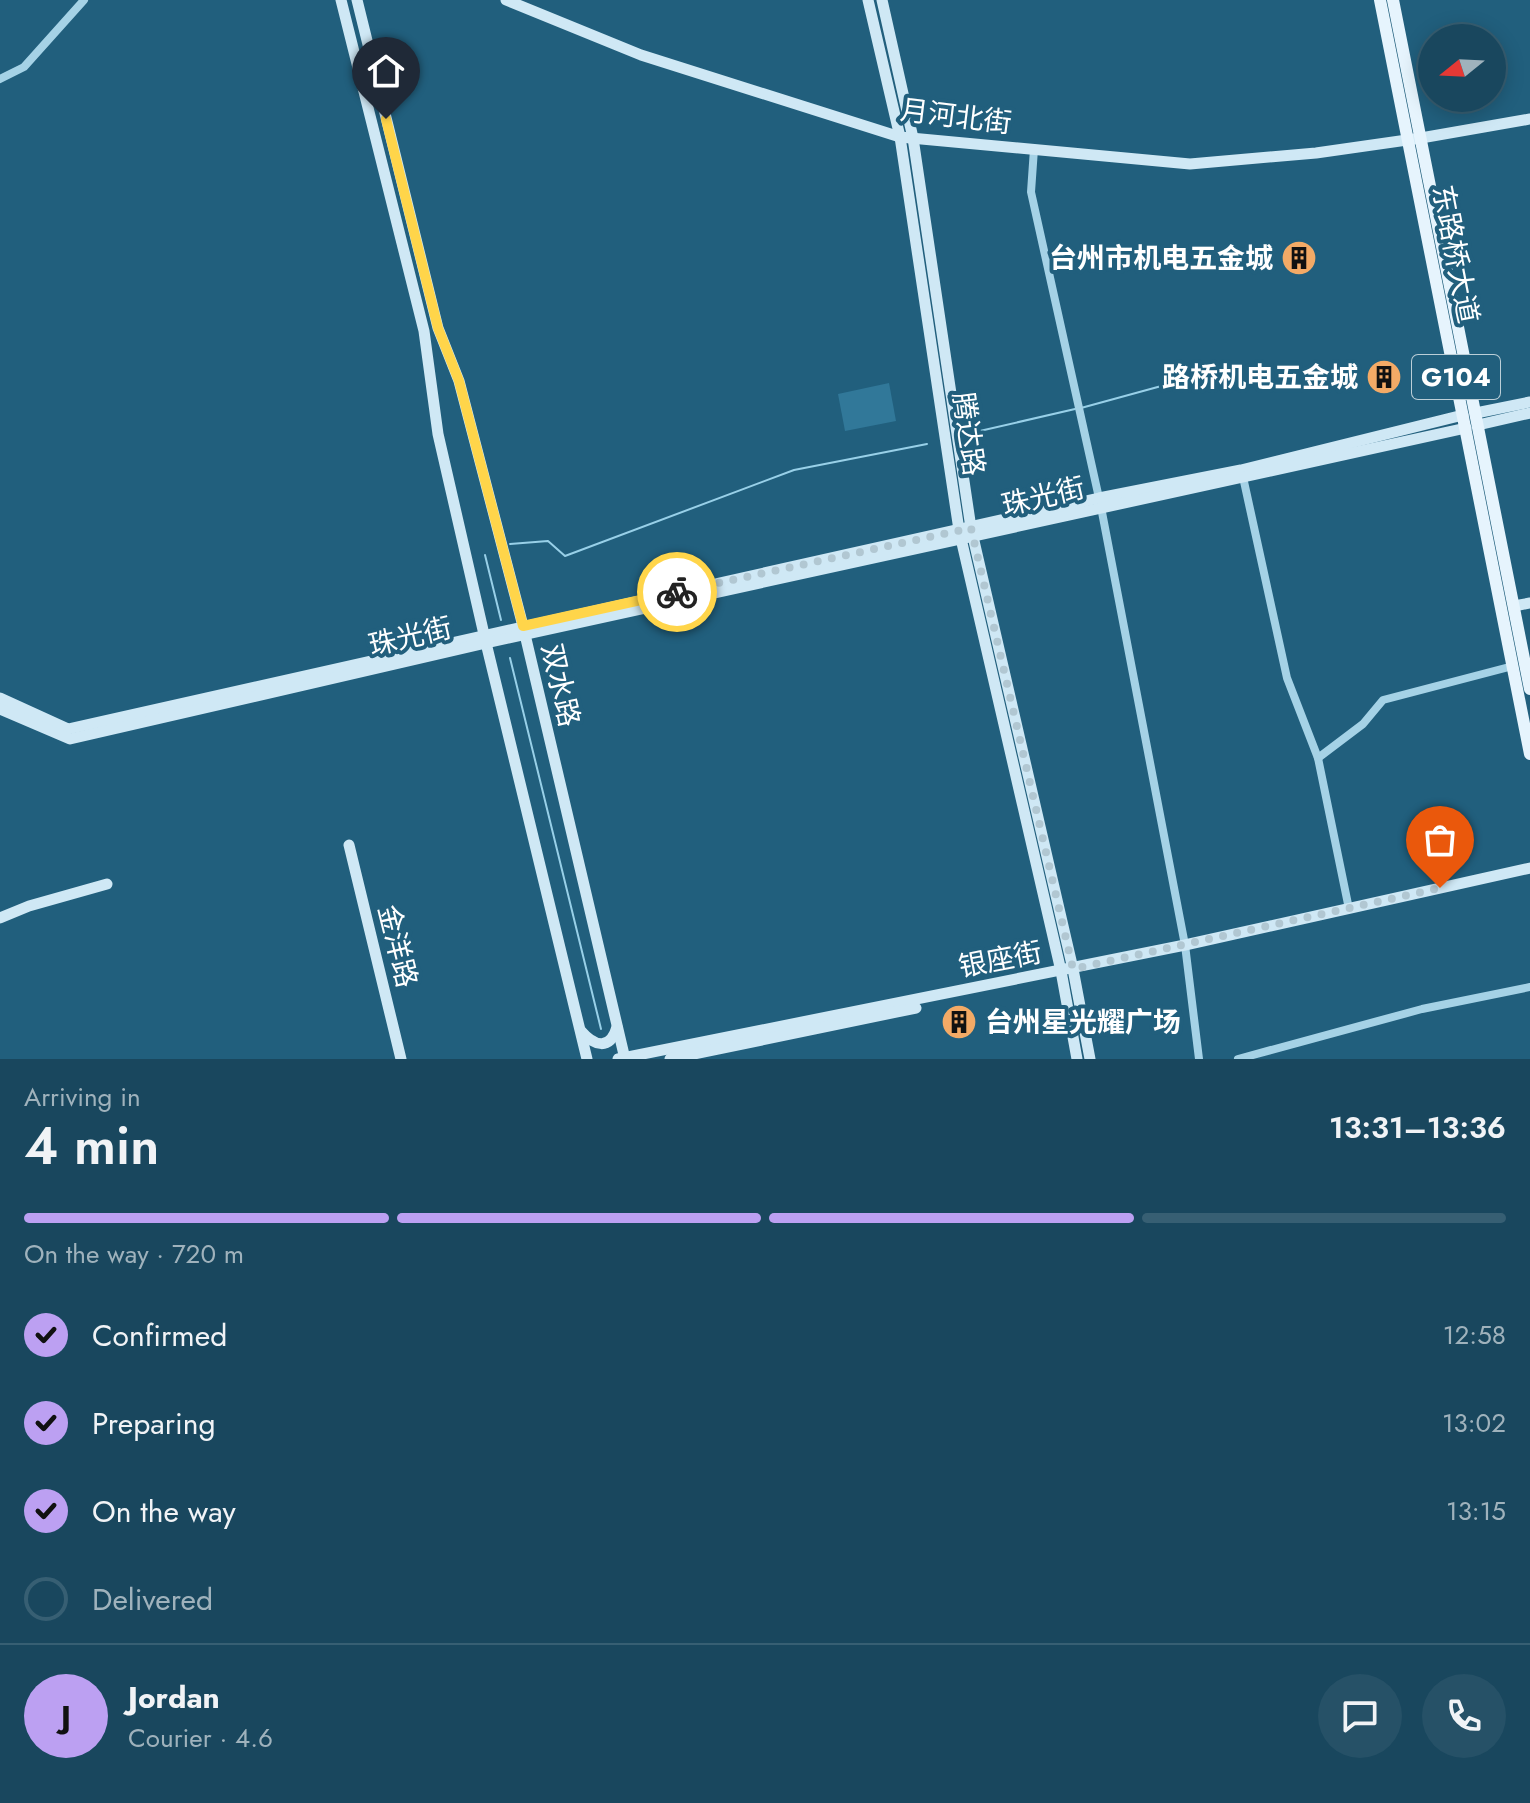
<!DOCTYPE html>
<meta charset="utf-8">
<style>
:root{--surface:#19475e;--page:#265167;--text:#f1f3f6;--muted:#9fb2bc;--line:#375f73;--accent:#bca0f2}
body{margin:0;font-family:Jost,"Noto Sans SC",sans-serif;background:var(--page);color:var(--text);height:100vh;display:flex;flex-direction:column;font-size:30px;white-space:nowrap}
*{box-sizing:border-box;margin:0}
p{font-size:26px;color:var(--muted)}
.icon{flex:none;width:44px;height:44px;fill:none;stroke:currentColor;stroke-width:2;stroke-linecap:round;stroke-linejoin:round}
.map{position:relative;height:1059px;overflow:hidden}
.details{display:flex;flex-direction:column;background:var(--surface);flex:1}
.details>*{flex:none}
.needle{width:52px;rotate:252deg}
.controls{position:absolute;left:1418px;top:24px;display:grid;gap:16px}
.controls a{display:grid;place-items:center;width:88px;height:88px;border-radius:50%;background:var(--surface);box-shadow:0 4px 20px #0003,0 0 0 2px var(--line);font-size:40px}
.pin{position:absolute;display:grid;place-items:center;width:68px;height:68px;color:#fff;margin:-82px -34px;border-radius:50% 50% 50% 0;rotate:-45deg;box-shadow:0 0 8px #0007}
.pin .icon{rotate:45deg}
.courier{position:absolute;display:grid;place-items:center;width:80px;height:80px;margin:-40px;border:6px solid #ffd54a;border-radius:50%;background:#fff;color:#222;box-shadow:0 2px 10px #0007}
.head em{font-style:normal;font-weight:600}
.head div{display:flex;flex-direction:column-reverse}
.head{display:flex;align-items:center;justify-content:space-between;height:136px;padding:0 24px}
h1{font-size:52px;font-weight:600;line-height:60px}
.bar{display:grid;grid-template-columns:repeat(4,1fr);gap:12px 8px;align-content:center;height:96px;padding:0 24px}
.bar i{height:10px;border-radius:6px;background:var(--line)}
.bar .current{background:var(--accent)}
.bar p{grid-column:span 4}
.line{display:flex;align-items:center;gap:20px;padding:0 24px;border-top:2px solid var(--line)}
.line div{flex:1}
.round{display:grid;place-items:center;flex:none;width:84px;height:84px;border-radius:42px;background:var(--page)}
ol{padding:0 24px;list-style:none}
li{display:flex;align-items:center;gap:24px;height:88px}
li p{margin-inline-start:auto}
li .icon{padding:8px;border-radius:50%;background:var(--accent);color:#111;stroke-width:4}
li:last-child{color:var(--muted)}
li i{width:44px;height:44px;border:4px solid var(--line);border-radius:50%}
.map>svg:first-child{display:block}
.park{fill:#317899}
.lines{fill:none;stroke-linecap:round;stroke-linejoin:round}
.stream{stroke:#98d0e8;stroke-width:2}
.street{stroke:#a5d2e6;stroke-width:8}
.secondary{stroke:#cfe8f5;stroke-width:11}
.primary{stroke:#e6f4fd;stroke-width:12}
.done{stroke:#b1c7d2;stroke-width:8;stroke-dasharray:0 14.4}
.route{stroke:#ffd54a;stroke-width:10}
.labels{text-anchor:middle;stroke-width:8;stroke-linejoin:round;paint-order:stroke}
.shield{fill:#215f7d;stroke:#bccfd8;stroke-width:2}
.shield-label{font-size:26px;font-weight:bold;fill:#fff}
.street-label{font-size:28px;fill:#fff;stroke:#215f7d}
.poi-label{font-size:28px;font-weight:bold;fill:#fff;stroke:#215f7d;text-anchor:end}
</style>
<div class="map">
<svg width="1530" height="1059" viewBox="0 0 1530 1059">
<rect width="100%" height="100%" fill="#215f7d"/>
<path class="park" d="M889,383l7,38 -51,10 -7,-37z"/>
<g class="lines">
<g class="stream">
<path d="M1081,408l84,-23"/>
<path d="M971,433l104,-24"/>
<path d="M510,544l38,-3 17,15 229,-86 133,-26"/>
<path d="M485,555l16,65"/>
<path d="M510,658l91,371"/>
</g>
<g class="street">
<path d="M0,79l24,-12 60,-67"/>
<path d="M1034,149l-3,43 70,315 84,438 14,114"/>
<path d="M1243,477l44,201 31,80 31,151"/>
<path d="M1318,758l45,-34 20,-24 130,-34"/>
<path d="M1238,1059l184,-50 108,-22"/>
</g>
<g class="secondary">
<path d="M341,0l83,331 14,103 48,209 101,416"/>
<path d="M357,0l81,328 21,53 64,245 102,433"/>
<path d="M506,0l135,55 259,82 290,27 126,-11 105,-15 109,-19"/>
<path d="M868,0l32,137 59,393 102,441 16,88"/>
<path d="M882,0l31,138 58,390 102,441 17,90"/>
<path d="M1476,413l54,-11"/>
<path d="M1478,425l52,-12"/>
<path d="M1514,606l16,-3"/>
<path d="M0,698l68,31 1031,-231 142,-28 222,-55"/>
<path d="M0,709l70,30 416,-96 980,-215"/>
<path d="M349,845l52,214"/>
<path d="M0,918l29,-12 78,-22"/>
<path d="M581,1031c13,15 29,20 36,-4"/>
<path d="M618,1059l567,-114 345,-77"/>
<path d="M670,1059l246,-51"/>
</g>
<g class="primary">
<path d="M1380,0l150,754"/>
<path d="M1393,0l137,689"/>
</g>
</g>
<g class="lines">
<path class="done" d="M677,592l294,-64 102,441 367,-81"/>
<path class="route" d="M386,119l52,209 21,53 64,245 154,-34"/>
</g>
<defs>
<symbol id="building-disc" viewBox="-11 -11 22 22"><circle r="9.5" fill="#f3aa66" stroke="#215f7d"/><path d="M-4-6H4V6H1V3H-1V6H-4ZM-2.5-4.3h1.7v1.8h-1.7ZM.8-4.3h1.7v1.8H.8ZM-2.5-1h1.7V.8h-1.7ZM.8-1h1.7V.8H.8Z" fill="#111"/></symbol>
</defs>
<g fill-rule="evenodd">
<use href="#building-disc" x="1279" y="238" width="40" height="40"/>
<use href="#building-disc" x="1364" y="357" width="40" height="40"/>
<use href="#building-disc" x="939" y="1002" width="40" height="40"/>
</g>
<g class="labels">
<rect class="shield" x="1412" y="355" width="88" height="44" rx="6"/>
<g class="shield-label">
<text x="1456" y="386">G104</text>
</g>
<g class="street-label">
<text transform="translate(956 116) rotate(7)" y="10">月河北街</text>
<text transform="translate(1456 254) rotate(79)" y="10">东路桥大道</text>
<text transform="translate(969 434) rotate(82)" y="10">腾达路</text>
<text transform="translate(1043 496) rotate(-13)" y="10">珠光街</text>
<text transform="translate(410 636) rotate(-13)" y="10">珠光街</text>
<text transform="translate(561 685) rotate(77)" y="10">双水路</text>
<text transform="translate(398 946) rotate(76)" y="10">金洋路</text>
<text transform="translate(1000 959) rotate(-11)" y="10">银座街</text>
</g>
<g class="poi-label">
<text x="1273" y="268">台州市机电五金城</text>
<text x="1358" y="387">路桥机电五金城</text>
<text x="985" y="1032" text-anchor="start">台州星光耀广场</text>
</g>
</g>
</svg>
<div class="controls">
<a><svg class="needle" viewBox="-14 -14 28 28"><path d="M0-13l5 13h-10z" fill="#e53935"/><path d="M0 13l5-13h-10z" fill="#9fb2bc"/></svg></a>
</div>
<div class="pin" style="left:1440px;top:888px;background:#ea580c"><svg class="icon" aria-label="bag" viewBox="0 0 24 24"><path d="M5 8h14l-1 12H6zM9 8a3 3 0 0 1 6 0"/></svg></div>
<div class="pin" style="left:386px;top:119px;background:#1f2937"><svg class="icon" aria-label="home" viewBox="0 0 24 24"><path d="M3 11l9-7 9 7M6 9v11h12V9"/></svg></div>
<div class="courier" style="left:677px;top:592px"><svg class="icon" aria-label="bike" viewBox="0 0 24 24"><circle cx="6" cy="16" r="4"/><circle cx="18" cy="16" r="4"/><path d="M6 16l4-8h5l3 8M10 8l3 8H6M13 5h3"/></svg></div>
</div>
<section class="details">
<div class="head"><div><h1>4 min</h1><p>Arriving in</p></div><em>13:31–13:36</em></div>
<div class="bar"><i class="current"></i><i class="current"></i><i class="current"></i><i></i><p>On the way · 720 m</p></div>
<ol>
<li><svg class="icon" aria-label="check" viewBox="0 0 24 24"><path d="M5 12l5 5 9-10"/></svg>Confirmed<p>12:58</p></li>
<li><svg class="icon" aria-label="check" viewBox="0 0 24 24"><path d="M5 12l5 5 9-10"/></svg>Preparing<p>13:02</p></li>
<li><svg class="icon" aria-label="check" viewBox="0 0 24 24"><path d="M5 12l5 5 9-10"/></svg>On the way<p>13:15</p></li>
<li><i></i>Delivered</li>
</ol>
<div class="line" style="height:144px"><b class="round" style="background:var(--accent);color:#111">J</b><div><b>Jordan</b><p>Courier · 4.6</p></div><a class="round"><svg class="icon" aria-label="chat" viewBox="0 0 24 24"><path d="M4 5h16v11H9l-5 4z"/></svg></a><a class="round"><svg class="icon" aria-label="phone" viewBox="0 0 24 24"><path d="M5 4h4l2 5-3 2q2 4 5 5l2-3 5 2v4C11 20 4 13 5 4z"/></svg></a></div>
</section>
